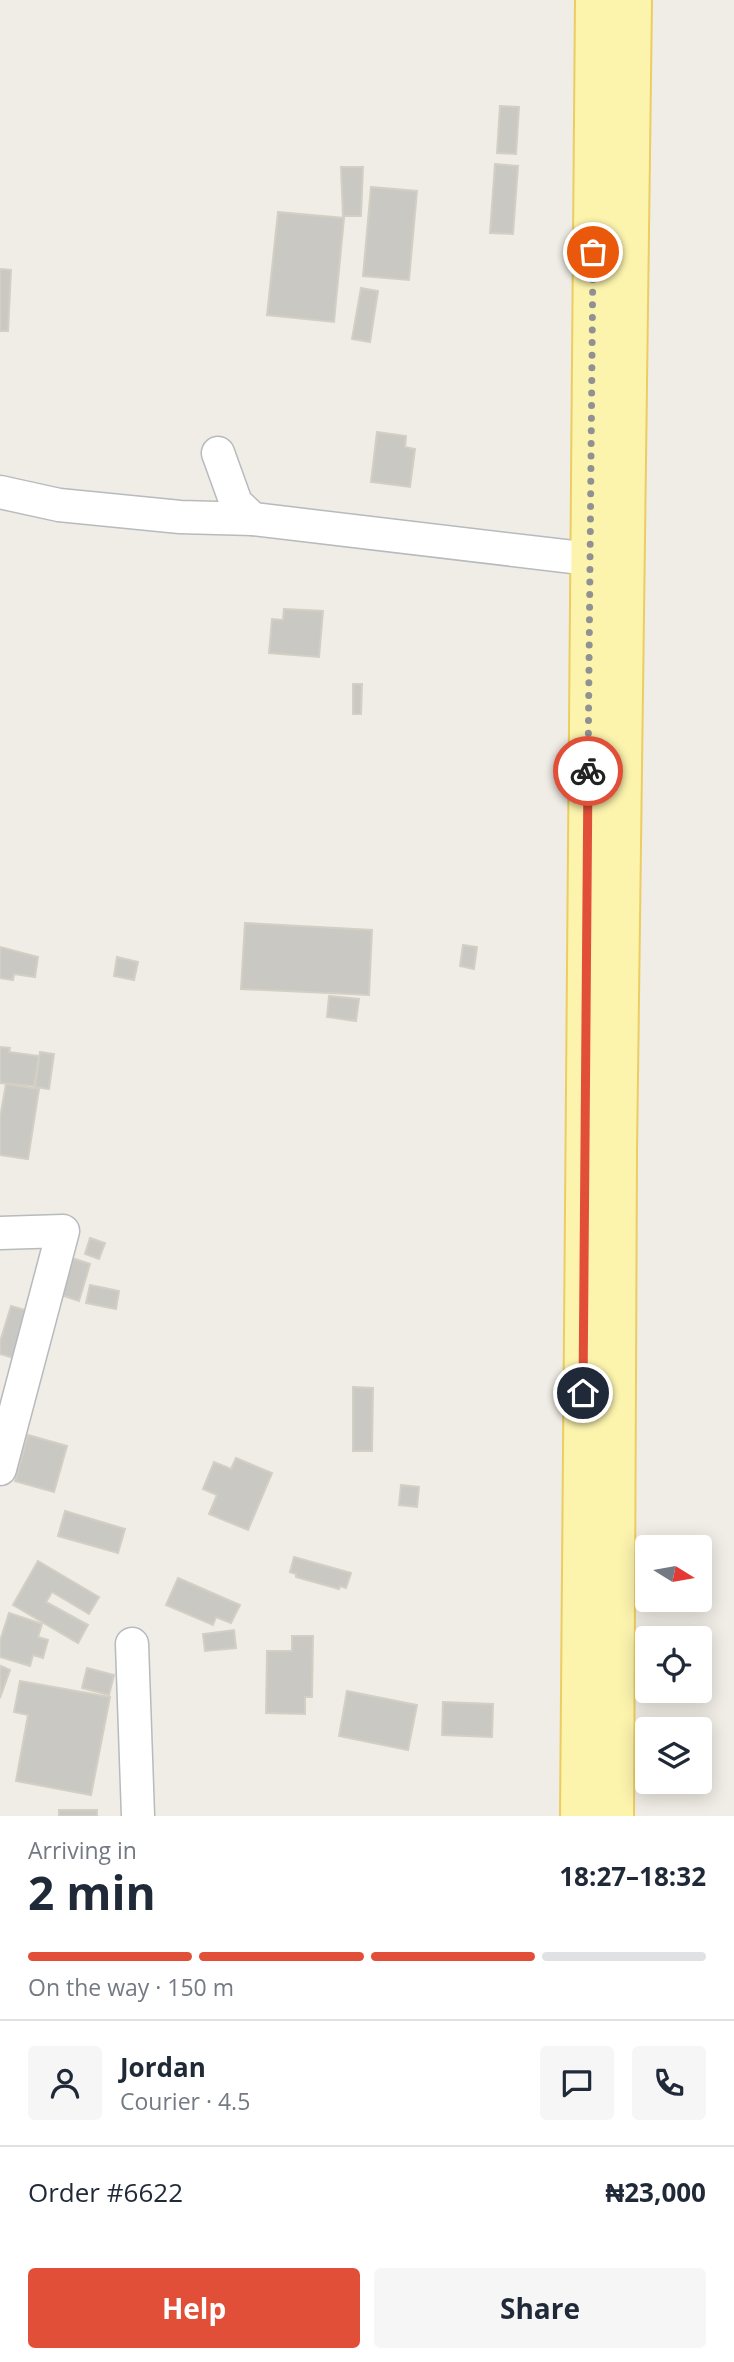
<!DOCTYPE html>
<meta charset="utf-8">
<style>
:root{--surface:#fff;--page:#f6f6f7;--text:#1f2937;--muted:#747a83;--line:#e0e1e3;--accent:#e24f38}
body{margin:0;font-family:"Open Sans",sans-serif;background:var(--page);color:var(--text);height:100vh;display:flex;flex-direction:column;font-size:26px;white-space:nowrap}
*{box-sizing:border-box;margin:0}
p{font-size:23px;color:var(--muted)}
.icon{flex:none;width:38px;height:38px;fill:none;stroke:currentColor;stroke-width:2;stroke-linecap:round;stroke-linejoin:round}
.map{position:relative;height:1816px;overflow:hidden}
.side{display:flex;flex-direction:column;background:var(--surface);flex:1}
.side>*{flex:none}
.needle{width:46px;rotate:101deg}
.fabs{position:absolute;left:635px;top:1535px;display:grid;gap:14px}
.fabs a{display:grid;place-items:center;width:77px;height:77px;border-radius:7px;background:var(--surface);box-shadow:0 4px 18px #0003;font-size:35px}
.pin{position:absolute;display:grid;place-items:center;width:60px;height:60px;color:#fff;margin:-30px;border:4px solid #fff;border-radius:50%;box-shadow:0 2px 7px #0007}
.courier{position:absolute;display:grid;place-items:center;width:70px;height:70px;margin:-35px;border:5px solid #e24f38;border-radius:50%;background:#fff;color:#222;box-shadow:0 2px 9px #0007}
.head em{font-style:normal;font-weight:700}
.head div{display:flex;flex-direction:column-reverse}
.head{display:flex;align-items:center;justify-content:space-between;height:119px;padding:0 28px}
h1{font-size:46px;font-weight:700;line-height:52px}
.bar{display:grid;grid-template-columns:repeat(4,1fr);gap:10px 7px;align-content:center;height:84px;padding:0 28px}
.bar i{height:9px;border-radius:5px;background:var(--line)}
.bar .active{background:var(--accent)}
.bar p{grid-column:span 4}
.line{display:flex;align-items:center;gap:18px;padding:0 28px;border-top:2px solid var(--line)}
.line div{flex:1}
.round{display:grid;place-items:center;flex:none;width:74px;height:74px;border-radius:7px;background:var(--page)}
.cta{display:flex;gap:14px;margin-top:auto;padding:14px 28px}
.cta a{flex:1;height:80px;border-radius:7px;background:var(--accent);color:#fff;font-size:28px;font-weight:700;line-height:80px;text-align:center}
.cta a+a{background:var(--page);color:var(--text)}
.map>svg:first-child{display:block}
.building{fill:#cac8c2;stroke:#d3cfc4;stroke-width:2}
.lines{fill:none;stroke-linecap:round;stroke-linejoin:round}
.minor-casing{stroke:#b7babe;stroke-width:35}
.major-casing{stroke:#eccd61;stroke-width:42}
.minor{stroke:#fff;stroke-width:32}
.major{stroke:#fcf4ad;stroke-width:38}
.done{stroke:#909192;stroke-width:7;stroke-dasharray:0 12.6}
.route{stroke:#e24f38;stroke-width:9}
</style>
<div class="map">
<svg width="734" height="1816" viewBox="0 0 734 1816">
<rect width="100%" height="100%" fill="#efede5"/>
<g class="building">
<path d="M500,106l19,1 -3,47 -19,-1z"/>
<path d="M495,164l23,2 -5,68 -23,-1z"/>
<path d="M341,167h22l-2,49h-18z"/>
<path d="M371,187l46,4 -8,89 -46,-4z"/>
<path d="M278,212l66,6 -10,104 -67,-7z"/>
<path d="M0,269l11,1 -3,61h-8z"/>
<path d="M361,288l17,3 -8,51 -18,-3z"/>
<path d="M377,432l29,4 -1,11 10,2 -5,38 -39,-5z"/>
<path d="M284,609l39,2 -4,46 -50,-4 3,-34 11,1z"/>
<path d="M353,684h9l-1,30h-8z"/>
<path d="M245,923l127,7 -3,65 -128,-6z"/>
<path d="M463,945l14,2 -3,22 -14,-3z"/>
<path d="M0,947l38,10 -3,20 -21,-3 -1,6 -13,-2z"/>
<path d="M117,957l21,5 -4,18 -20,-4z"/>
<path d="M329,996l30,3 -3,22 -29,-4z"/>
<path d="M0,1047l10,1 -1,4 30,4 -5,30 -34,-3z"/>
<path d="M40,1052l14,2 -5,35 -14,-2z"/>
<path d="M6,1084l33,5 -11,70 -28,-4v-37z"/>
<path d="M90,1238l15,5 -6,16 -14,-5z"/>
<path d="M72,1258l18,6 -11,37 -18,-6z"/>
<path d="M90,1285l29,6 -3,18 -30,-6z"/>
<path d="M11,1306l17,5 -14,47 -14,-4v-12z"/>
<path d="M353,1387l20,1 -1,63h-19z"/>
<path d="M28,1435l39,11 -13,46 -39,-11z"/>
<path d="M236,1458l36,15 -24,57 -39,-16 8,-19 -14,-6 11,-27 17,7z"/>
<path d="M401,1485l18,2 -2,20 -18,-2z"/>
<path d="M65,1511l60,18 -7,24 -60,-17z"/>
<path d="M294,1557l57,16 -5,15 -6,-2 -1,3 -43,-12v-3l-6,-2z"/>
<path d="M38,1561l61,36 -10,17 -37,-22 -6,10 42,23 -10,18 -65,-38z"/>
<path d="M178,1578l62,27 -9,18 -15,-6 -3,8 -47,-20z"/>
<path d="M9,1613l33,11 -4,13 10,3 -5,18 -10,-3 -3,11 -30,-9v-16z"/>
<path d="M234,1630l2,18 -31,3 -2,-17z"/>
<path d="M292,1636h21l-1,61h-7v17l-39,-1 1,-62h25z"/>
<path d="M1,1666l9,4 -10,28v-28z"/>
<path d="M87,1668l27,7 -5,20 -27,-7z"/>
<path d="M20,1681l90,16 -19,98 -75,-14 12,-66 -14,-3z"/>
<path d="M347,1691l70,14 -9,45 -69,-14z"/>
<path d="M443,1702l50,2 -1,33 -50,-2z"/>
<rect x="59" y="1810" width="38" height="6"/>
</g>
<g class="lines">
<defs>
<g id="minor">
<path d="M218,453l18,50 17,16 337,40"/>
<path d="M0,492l59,13 121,12 73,2"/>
<path d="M0,1233l63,-2 -63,238"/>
<path d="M132,1644l6,172"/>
</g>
<g id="major">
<path d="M580,1816l15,-1816"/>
<path d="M614,1816l3,-664 15,-1152"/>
</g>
</defs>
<use href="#minor" class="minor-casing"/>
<use href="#major" class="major-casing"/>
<use href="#minor" class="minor"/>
<use href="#major" class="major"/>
</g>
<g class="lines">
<path class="done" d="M588,771l5,-519"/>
<path class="route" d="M583,1393l5,-622"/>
</g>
</svg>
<div class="fabs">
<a><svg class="needle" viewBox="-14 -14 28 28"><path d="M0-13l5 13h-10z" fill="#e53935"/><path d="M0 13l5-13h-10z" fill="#747a83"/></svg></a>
<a><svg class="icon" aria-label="locate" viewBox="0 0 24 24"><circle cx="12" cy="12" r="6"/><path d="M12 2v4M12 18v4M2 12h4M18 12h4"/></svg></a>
<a><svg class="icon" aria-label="layers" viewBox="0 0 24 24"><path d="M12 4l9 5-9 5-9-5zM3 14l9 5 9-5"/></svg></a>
</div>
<div class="pin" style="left:593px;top:252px;background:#ea580c"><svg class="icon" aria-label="bag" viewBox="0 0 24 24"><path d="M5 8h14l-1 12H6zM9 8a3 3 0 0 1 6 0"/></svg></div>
<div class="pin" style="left:583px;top:1393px;background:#1f2937"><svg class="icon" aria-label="home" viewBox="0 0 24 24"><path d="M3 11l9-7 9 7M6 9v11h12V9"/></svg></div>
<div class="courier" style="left:588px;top:771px"><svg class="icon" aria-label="bike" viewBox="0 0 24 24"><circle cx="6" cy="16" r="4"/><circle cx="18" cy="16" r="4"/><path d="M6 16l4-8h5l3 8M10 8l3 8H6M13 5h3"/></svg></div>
</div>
<section class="side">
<div class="head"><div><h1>2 min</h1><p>Arriving in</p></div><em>18:27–18:32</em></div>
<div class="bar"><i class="active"></i><i class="active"></i><i class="active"></i><i></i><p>On the way · 150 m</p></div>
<div class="line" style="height:126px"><a class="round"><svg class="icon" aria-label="person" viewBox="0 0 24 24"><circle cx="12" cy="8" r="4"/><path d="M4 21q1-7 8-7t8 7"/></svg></a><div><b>Jordan</b><p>Courier · 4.5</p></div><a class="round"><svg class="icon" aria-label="chat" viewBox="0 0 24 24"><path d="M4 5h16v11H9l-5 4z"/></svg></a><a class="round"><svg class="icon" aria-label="phone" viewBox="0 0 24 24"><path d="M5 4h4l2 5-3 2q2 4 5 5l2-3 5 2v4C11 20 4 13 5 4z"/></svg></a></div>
<div class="line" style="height:91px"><div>Order #6622</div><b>₦23,000</b></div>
<div class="cta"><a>Help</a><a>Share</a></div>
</section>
